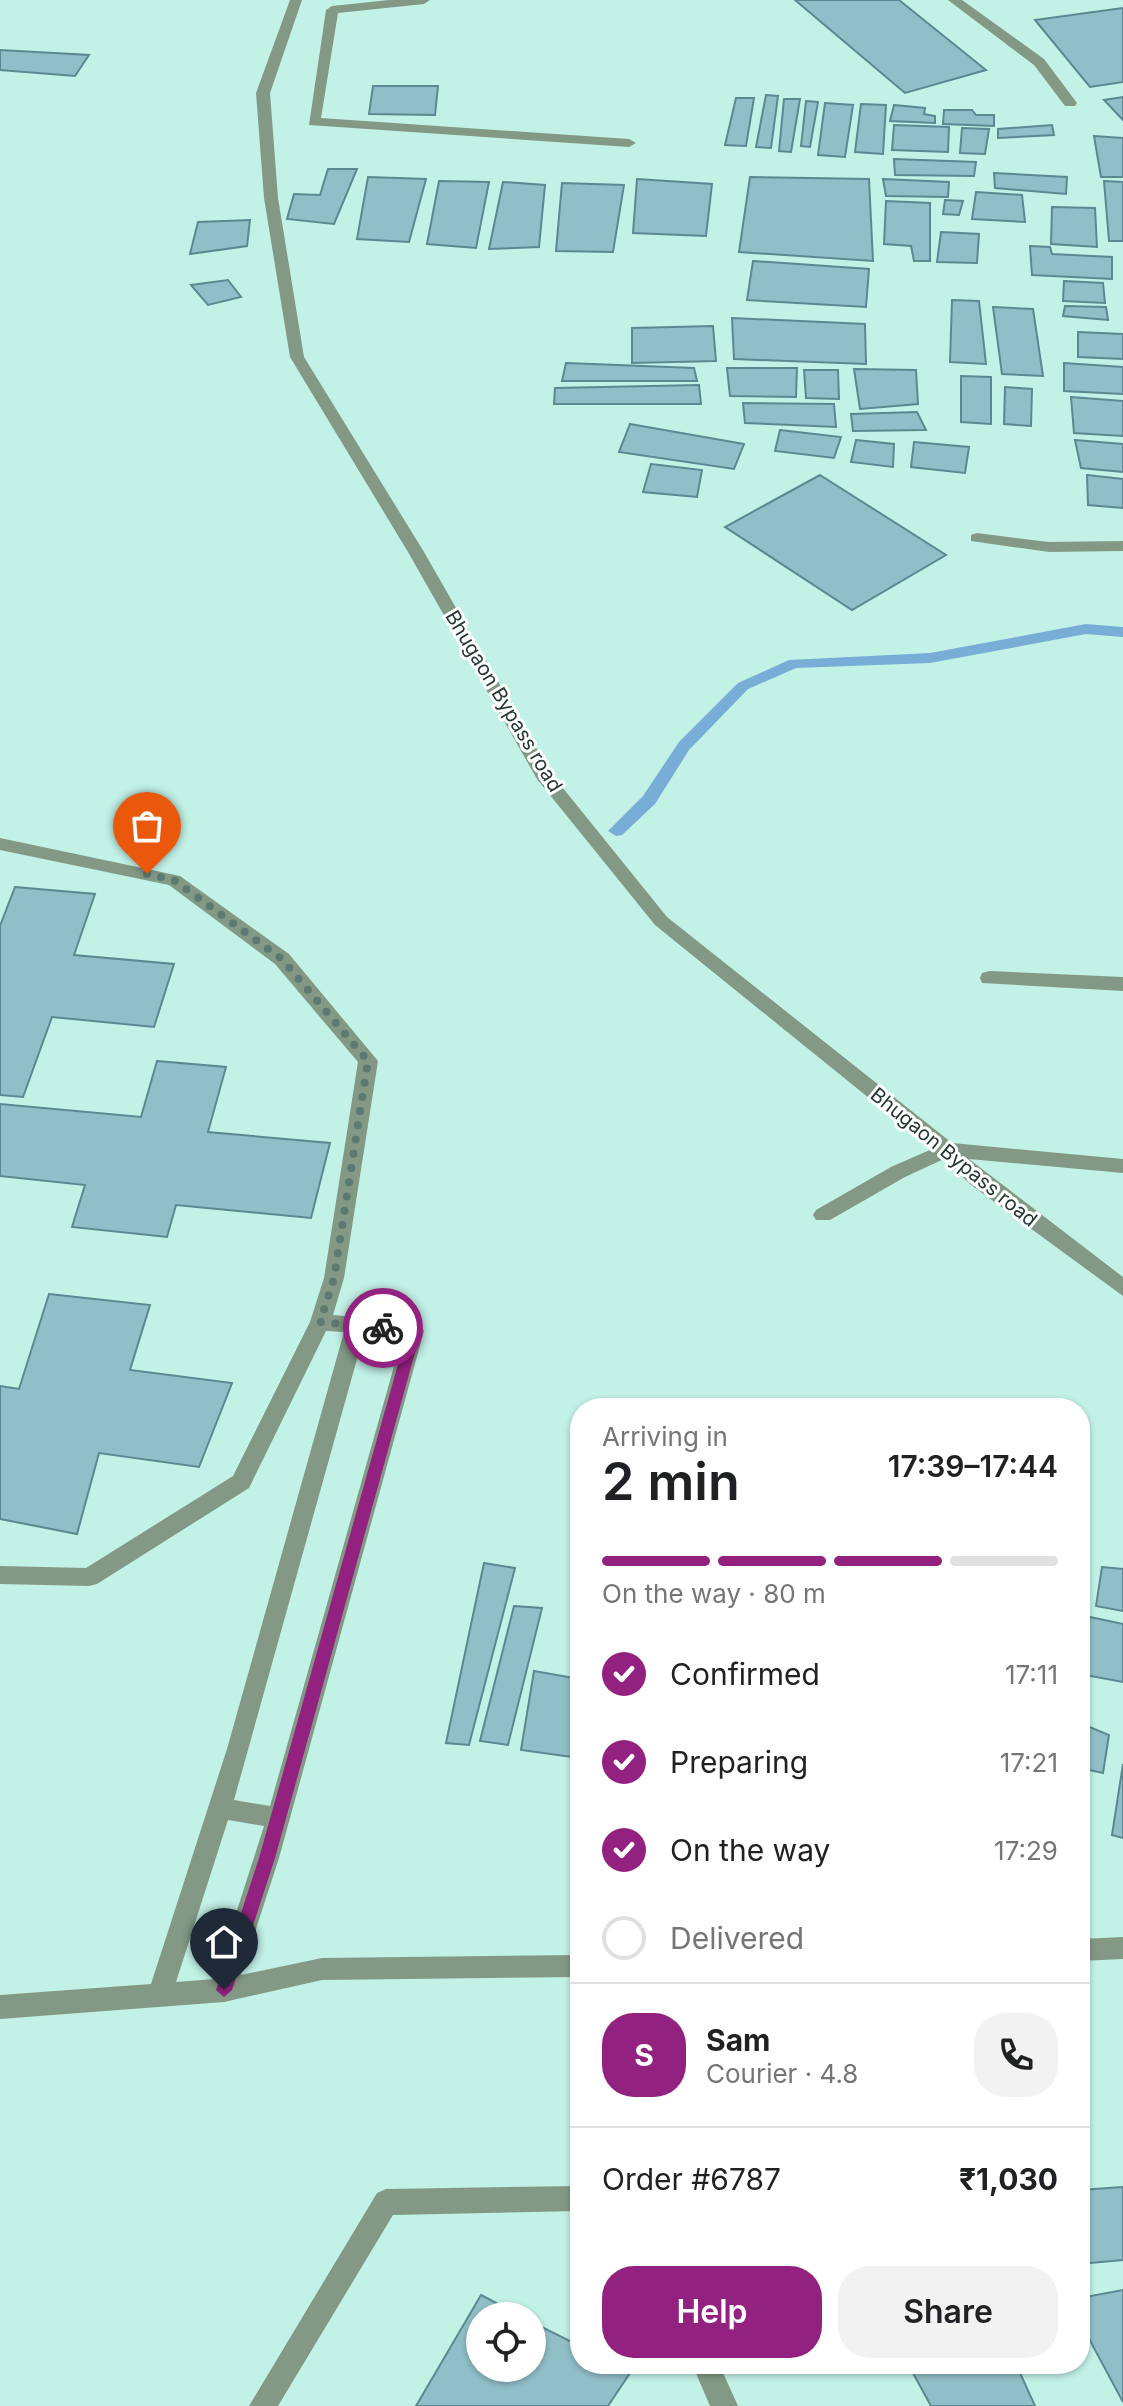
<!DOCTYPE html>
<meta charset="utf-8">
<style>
:root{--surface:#fff;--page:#f2f2f2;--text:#202124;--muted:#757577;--line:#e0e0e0;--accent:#932180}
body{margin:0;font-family:Inter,sans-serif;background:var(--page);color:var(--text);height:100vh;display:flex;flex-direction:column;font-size:30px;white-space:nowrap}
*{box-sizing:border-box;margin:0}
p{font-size:26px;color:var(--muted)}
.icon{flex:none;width:44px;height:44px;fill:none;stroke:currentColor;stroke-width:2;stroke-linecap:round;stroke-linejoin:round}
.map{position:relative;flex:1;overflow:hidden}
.side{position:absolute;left:570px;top:1398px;width:520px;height:976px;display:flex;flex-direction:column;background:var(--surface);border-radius:32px;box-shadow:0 2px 6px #0004}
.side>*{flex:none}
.fabs{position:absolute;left:466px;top:2302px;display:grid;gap:16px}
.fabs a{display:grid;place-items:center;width:80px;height:80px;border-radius:50%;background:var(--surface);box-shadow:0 2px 6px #0004;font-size:40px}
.pin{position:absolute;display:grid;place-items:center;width:68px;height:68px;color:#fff;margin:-82px -34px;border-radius:50% 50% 50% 0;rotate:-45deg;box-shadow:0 0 8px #0007}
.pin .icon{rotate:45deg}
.courier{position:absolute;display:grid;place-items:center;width:80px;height:80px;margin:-40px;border:6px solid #932180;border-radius:50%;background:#fff;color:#222;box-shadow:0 2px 10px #0007}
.overview em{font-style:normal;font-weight:600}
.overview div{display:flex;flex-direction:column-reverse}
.overview{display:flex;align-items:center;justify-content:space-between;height:136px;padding:0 32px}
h1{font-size:52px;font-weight:600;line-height:60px}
.bar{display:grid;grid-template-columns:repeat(4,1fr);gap:12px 8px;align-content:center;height:96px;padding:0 32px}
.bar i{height:10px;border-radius:6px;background:var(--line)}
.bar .current{background:var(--accent)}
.bar p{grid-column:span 4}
.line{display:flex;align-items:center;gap:20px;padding:0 32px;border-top:2px solid var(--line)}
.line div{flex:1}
.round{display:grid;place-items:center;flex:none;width:84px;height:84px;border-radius:32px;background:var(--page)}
ol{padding:0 32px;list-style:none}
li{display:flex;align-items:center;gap:24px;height:88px}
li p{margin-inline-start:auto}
li .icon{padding:8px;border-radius:50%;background:var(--accent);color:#fff;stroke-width:4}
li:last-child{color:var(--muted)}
li i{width:44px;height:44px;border:4px solid var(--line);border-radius:50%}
.primary-button{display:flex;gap:16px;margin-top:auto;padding:16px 32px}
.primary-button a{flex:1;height:92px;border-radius:32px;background:var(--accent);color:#fff;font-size:32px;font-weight:600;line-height:92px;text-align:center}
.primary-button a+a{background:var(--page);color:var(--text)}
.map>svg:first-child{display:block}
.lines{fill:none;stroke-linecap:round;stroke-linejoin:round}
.stream{fill:#77add7;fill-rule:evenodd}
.building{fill:#91bfc8;stroke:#5c8891;stroke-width:2}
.minor{fill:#839986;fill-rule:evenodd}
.route{fill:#932180}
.done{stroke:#5c7972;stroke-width:8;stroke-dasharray:0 14.4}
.labels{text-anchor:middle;stroke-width:6;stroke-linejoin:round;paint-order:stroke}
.street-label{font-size:20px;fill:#253834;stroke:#fff}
</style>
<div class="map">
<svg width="1123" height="2406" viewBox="0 0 1123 2406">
<rect width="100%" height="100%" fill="#c2f1e6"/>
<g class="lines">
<path class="stream" d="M1086,624l37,3v10l-37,-3 -156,29 -134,5 -48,21 -59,61 -34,54 -33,31 -6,1 -8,-5 35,-35 36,-54 59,-59 51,-23 141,-7z"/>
</g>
<g class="building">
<path d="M795,0h104l87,70 -81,23z"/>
<path d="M1123,8v74l-33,5 -55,-67z"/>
<path d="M0,50l89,5 -14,21 -75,-6z"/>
<path d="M373,86h65l-3,29 -66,-1z"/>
<path d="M766,95l12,1 -7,52 -15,-1z"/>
<path d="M1123,97v23l-19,-20z"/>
<path d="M736,98h18l-8,48 -21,-1z"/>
<path d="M784,99h16l-9,53 -12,-1z"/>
<path d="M806,101l12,1 -8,45 -9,-1z"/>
<path d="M825,103l28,2 -8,52 -27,-2z"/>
<path d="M861,104l25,1 -3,49 -28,-2z"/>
<path d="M894,105l31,3 -1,6 11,2v7l-45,-2z"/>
<path d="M944,110h28l4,5h18v11l-51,-2z"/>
<path d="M894,125l55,2 -1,25 -56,-2z"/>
<path d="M1052,125l2,10 -56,3v-9z"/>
<path d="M962,128l27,1 -4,25 -25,-1z"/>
<path d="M1094,136l29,2v39h-22z"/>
<path d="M894,159l82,3 -2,14 -79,-1z"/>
<path d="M328,169h29l-23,55 -47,-5 7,-25 26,1z"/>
<path d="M994,173l73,4 -1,17 -71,-6z"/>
<path d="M368,177l58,2 -17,63 -52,-3z"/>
<path d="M750,177l119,2 4,82 -134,-9z"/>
<path d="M637,179l75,5 -6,52 -73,-3z"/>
<path d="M883,179l66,3 -1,15 -62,-1z"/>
<path d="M439,181l50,1 -13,66 -49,-4z"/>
<path d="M1104,181l19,1v59h-14z"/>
<path d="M503,182l42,3 -6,62 -50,2z"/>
<path d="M562,183l62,2 -11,67 -57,-1z"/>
<path d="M976,192l46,3 3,27 -53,-3z"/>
<path d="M945,200l18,1 -4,14 -16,-1z"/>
<path d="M886,201l44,2v58h-16l-3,-15 -27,-2z"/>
<path d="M1052,207l43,1 2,39 -46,-3z"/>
<path d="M250,220l-3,26 -57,8 8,-32z"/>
<path d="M941,232l38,2 -2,29 -40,-1z"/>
<path d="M1030,246l20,1 2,7 60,3v22l-80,-4z"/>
<path d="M753,261l116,8 -3,38 -119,-7z"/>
<path d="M228,280l13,17 -33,8 -17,-20z"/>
<path d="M1064,281l39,2 2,20 -42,-2z"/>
<path d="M952,300l27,1 7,63 -36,-2z"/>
<path d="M1065,306l41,1 2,13 -45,-4z"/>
<path d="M993,307l40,2 10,67 -41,-2z"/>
<path d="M732,318l133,6 1,40 -132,-5z"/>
<path d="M713,326l3,35 -84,2v-35z"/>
<path d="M1078,332l45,2v25l-45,-2z"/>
<path d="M566,363l128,5 3,13h-135z"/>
<path d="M1064,363l59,4v27l-59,-3z"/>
<path d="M727,368h70l-1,29 -66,-1z"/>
<path d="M854,369l62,1 2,34 -58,5z"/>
<path d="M804,370h34l1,29 -33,-1z"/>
<path d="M961,376l30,1v47l-30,-2z"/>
<path d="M699,385l2,19h-147l1,-16z"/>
<path d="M1005,387l27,2 -1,37 -27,-2z"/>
<path d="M1071,397l52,4v35l-49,-3z"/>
<path d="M743,403l91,1 2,23 -91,-4z"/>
<path d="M917,412l9,18 -73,1 -2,-17z"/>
<path d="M630,424l114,20 -10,25 -115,-17z"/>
<path d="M780,430l61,7 -7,21 -59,-7z"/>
<path d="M856,440l38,4 -1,23 -42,-5z"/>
<path d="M1075,440l48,4v28l-42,-4z"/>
<path d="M914,442l55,5 -4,26 -54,-6z"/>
<path d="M651,464l51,6 -5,27 -54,-5z"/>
<path d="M820,475l126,80 -94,55 -127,-83z"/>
<path d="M1087,475l36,4v29l-35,-3z"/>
<path d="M15,887l80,7 -21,61 100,9 -20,63 -102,-10 -29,80 -23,-2v-169z"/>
<path d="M157,1061l69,6 -18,65 122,11 -19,75 -135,-13 -9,32 -95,-10 13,-42 -85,-9v-72l141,13z"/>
<path d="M49,1294l101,11 -20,65 102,13 -33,84 -100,-14 -22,81 -77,-15v-133l19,3z"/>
<path d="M484,1563l31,5 -46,177 -23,-2z"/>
<path d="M1102,1567l21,2v42l-27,-5z"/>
<path d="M514,1606l28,2 -34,137 -28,-4z"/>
<path d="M1090,1617l33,7v58l-43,-8v-27z"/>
<path d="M534,1671l46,8v79l-59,-8z"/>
<path d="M1080,1723l29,12 -6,38 -23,-5z"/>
<path d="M1123,1764v74l-11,-3z"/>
<path d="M1123,2187v73l-43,4v-74z"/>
<path d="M1123,2290v112l-43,-80v-24z"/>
<path d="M481,2295l40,21h-41v52h52v-46l48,24v18h34l16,9 -22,33h-192z"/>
<path d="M908,2364h108l19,42h-104z"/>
</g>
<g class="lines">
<g class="minor">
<path d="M290,0h12l-32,93 8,105 26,159 120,195 126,220 117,145 285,226 171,16v14l-154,-14 154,118v19l-153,-112 -26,-25 -39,18 -75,43h-14l-3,-5 3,-5 75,-43 41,-18 -277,-224 -118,-146 -129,-227 -118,-195 -26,-159 -8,-105z"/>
<path d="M389,0h41l-6,4 -86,9 -17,105 308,21 7,4 -7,4 -320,-22 17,-115 6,-4z"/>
<path d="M948,0h14l82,59 33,44 -2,3h-10l-31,-41z"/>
<path d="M977,533l72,9 74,-1v10l-74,1 -78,-11v-6z"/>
<path d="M0,838l180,38 109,78 89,107 -34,217 -11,37 81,8 7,2 3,6 -145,527 -38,117 81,-17 258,-3v22l-258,3 -98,22 -224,17v-24l151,-11 76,-235 117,-417 -18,-1 -77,157 -152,96 -8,2 -89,-2v-18l86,2 147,-92 77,-154 14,-44 34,-216 -83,-98 -106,-79 -169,-35zM364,1334l38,4 -132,468 -36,-6zM228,1820l36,6 -49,153 -39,3z"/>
<path d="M989,971l134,6v14l-141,-8 -2,-5 2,-5z"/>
<path d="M1123,1937v22l-43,2v-22z"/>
<path d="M580,2186l-2,25 -185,4 -115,191h-29l128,-213 9,-4z"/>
<path d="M692,2364h27l19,42h-28z"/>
</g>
</g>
<path class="route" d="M383,1322l31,4 7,5 -146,527 -43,132 -8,7 -8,-7 43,-132 147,-522 -28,-5v-7z"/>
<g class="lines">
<path class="done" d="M147,874l27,6 108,79 86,102 -34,217 -14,44 63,6"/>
</g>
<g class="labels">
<g class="street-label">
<text transform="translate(504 701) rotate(59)" y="7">Bhugaon Bypass road</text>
<text transform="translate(954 1157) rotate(39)" y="7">Bhugaon Bypass road</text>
</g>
</g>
</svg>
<div class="fabs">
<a><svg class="icon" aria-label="locate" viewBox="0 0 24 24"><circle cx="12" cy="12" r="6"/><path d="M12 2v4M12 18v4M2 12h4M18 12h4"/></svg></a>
</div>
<div class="pin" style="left:147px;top:874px;background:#ea580c"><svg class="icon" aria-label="bag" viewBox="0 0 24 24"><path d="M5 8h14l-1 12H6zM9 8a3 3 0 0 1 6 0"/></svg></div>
<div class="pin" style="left:224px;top:1990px;background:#1f2937"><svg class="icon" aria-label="home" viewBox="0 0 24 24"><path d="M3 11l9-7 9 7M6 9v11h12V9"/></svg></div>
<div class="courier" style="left:383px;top:1328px"><svg class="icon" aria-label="bike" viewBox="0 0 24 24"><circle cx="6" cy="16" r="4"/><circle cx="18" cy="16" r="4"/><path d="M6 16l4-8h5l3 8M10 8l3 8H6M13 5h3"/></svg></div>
<section class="side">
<div class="overview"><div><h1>2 min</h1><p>Arriving in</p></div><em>17:39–17:44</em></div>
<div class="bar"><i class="current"></i><i class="current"></i><i class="current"></i><i></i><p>On the way · 80 m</p></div>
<ol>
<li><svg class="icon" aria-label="check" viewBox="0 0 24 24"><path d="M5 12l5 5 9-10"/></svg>Confirmed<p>17:11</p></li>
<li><svg class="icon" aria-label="check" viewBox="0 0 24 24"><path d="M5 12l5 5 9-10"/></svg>Preparing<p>17:21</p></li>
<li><svg class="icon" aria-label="check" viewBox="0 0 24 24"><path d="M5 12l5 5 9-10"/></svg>On the way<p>17:29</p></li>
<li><i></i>Delivered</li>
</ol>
<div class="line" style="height:144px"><b class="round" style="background:var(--accent);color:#fff">S</b><div><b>Sam</b><p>Courier · 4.8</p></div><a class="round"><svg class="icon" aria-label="phone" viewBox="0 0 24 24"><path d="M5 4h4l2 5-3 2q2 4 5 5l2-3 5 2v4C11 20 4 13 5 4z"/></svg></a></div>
<div class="line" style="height:104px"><div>Order #6787</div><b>₹1,030</b></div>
<div class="primary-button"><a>Help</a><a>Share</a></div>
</section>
</div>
